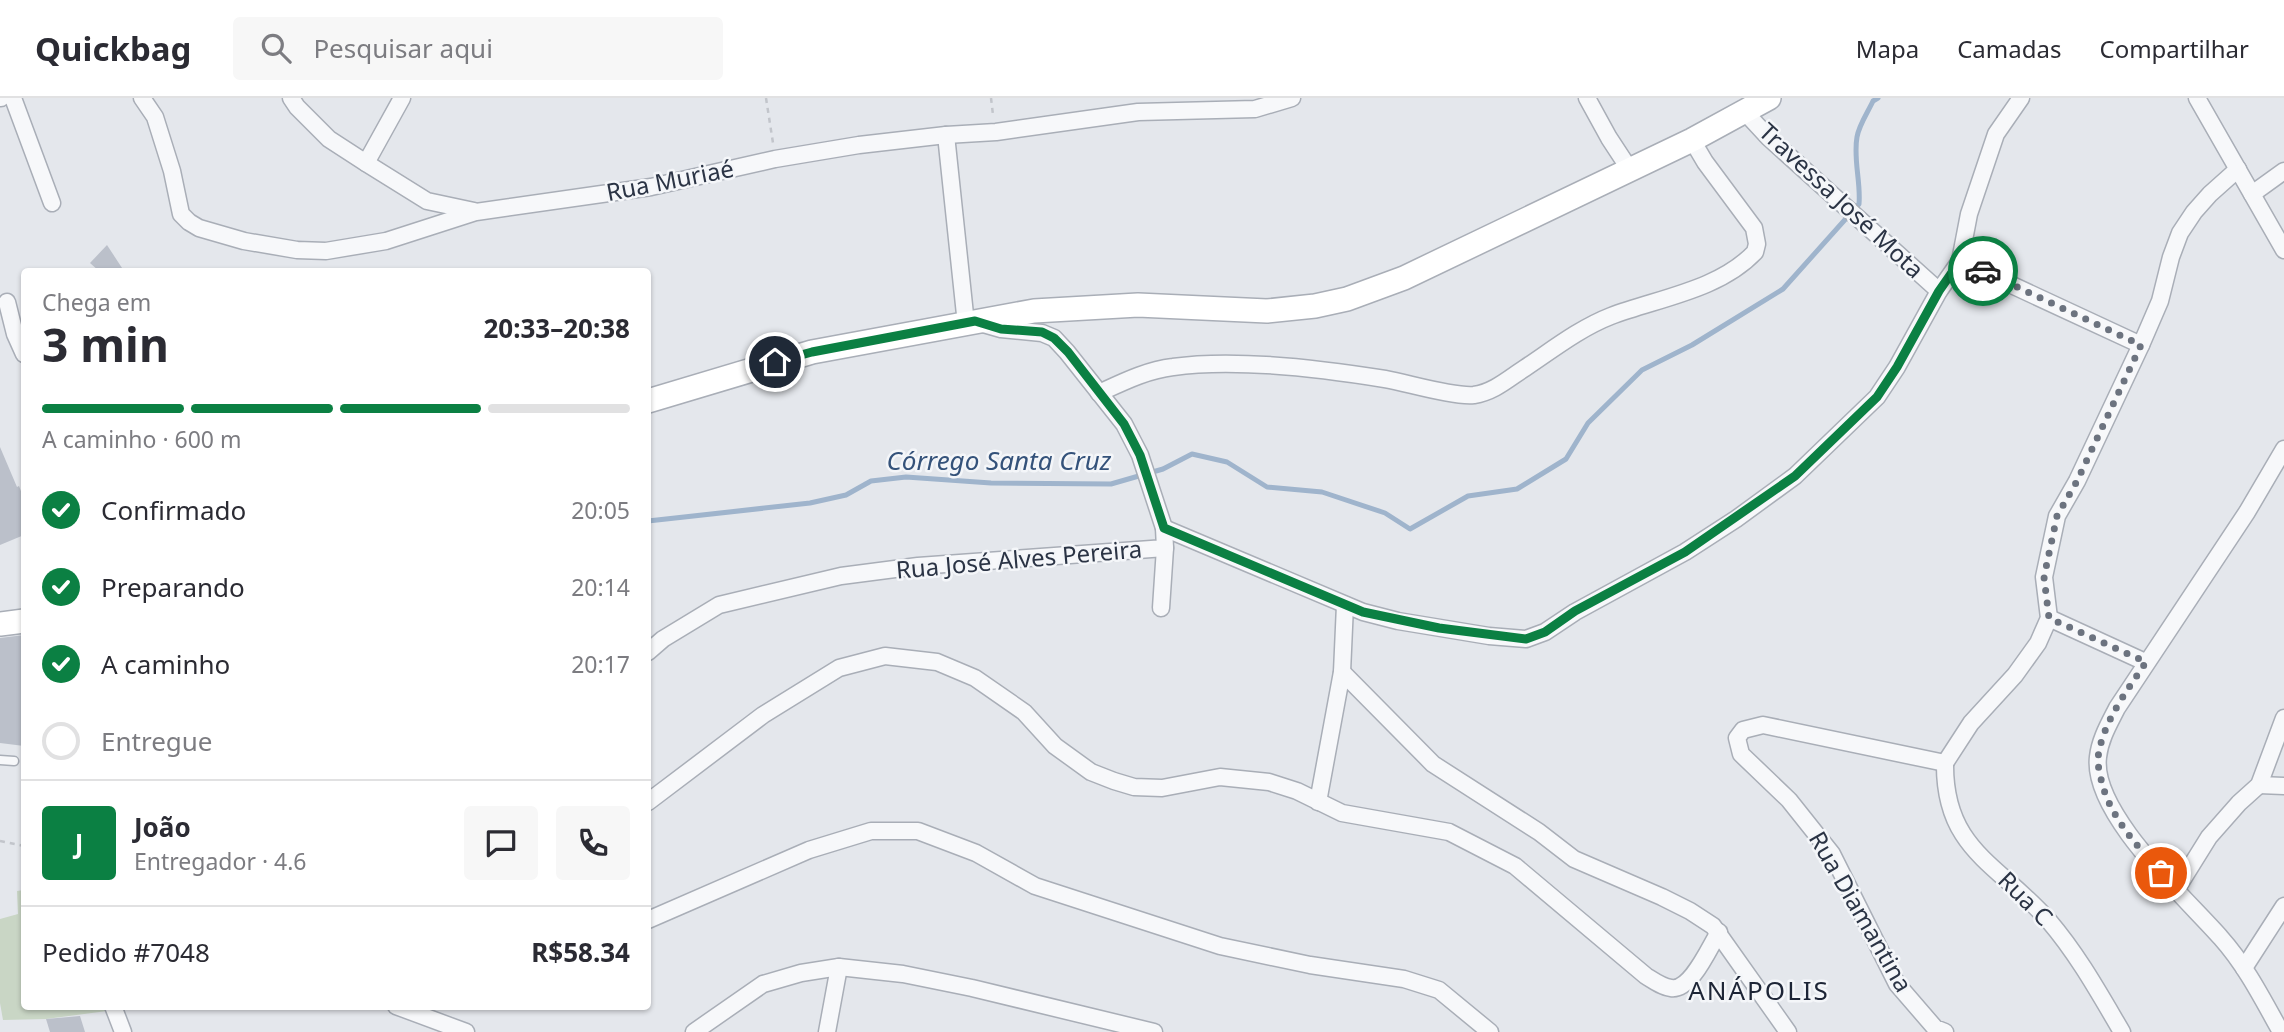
<!DOCTYPE html>
<html lang="pt">
<meta charset="utf-8">
<style>
:root{--surface:#fff;--page:#f7f7f7;--text:#2b2b33;--muted:#7c7c81;--line:#e1e1e2;--accent:#0b8043}
body{margin:0;font-family:"Noto Sans",sans-serif;background:var(--page);color:var(--text);height:100vh;display:flex;flex-direction:column;font-size:26px;white-space:nowrap}
*{box-sizing:border-box;margin:0}
p{font-size:23px;color:var(--muted)}
.icon{flex:none;width:38px;height:38px;fill:none;stroke:currentColor;stroke-width:2;stroke-linecap:round;stroke-linejoin:round}
.map{position:relative;flex:1;overflow:hidden}
.side{position:absolute;left:21px;top:170px;width:630px;height:742px;display:flex;flex-direction:column;background:var(--surface);border-radius:7px;box-shadow:0 2px 5px #0004}
.side>*{flex:none}
.pin{position:absolute;display:grid;place-items:center;width:60px;height:60px;color:#fff;margin:-30px;border:4px solid #fff;border-radius:50%;box-shadow:0 2px 7px #0007}
.courier{position:absolute;display:grid;place-items:center;width:70px;height:70px;margin:-35px;border:5px solid #0b8043;border-radius:50%;background:#fff;color:#222;box-shadow:0 2px 9px #0007}
.overview em{font-style:normal;font-weight:700}
.overview div{display:flex;flex-direction:column-reverse}
.overview{display:flex;align-items:center;justify-content:space-between;height:119px;padding:0 21px}
h1{font-size:46px;font-weight:700;line-height:52px}
.bar{display:grid;grid-template-columns:repeat(4,1fr);gap:10px 7px;align-content:center;height:84px;padding:0 21px}
.bar i{height:9px;border-radius:5px;background:var(--line)}
.bar .selected{background:var(--accent)}
.bar p{grid-column:span 4}
.line{display:flex;align-items:center;gap:18px;padding:0 21px;border-top:2px solid var(--line)}
.line div{flex:1}
.round{display:grid;place-items:center;flex:none;width:74px;height:74px;border-radius:7px;background:var(--page)}
ol{padding:0 21px;list-style:none}
li{display:flex;align-items:center;gap:21px;height:77px}
li p{margin-inline-start:auto}
li .icon{padding:7px;border-radius:50%;background:var(--accent);color:#fff;stroke-width:4}
li:last-child{color:var(--muted)}
li i{width:38px;height:38px;border:4px solid var(--line);border-radius:50%}
header{display:flex;align-items:center;gap:42px;box-sizing:border-box;height:98px;padding:0 35px;background:var(--surface);border-bottom:2px solid var(--line)}
header strong{font-size:33px}
nav{display:flex;gap:38px;margin-inline-start:auto;font-size:24px}
.search{width:490px;height:63px;background:var(--page);display:flex;align-items:center;gap:18px;box-sizing:border-box;padding:0 24px;border-radius:7px;color:var(--muted);font-size:26px}
.map>svg:first-child{display:block}
.green{fill:#c9d6c5}
.lines{fill:none;stroke-linecap:round;stroke-linejoin:round}
.stream{stroke:#9fb4cc;stroke-width:5}
.building{fill:#bbc0ca}
.lane-casing{stroke:#a9aeb7;stroke-width:11}
.street-casing{stroke:#a9aeb7;stroke-width:19}
.secondary-casing{stroke:#a9aeb7;stroke-width:26}
.path{stroke:#c2c5cb;stroke-width:2.5;stroke-dasharray:5 5;stroke-linecap:butt}
.lane{stroke:#f7f8fa;stroke-width:8}
.street{stroke:#f7f8fa;stroke-width:16}
.secondary{stroke:#fff;stroke-width:23}
.done{stroke:#6c737f;stroke-width:7;stroke-dasharray:0 12.6}
.route{stroke:#0b8043;stroke-width:9}
.labels{text-anchor:middle;stroke-width:5;stroke-linejoin:round;paint-order:stroke}
.street-label{font-size:24px;fill:#2b3445;stroke:#f4f6f9}
.water-label{font-size:26px;font-style:italic;fill:#34527a;stroke:#f4f6f9}
.neighbourhood-label{font-size:26px;letter-spacing:2px;fill:#1d2536;stroke:#f4f6f9}
</style>
<header>
<strong>Quickbag</strong>
<div class="search"><svg class="icon" aria-label="search" viewBox="0 0 24 24"><circle cx="10" cy="10" r="6"/><path d="M15 15l6 6"/></svg>Pesquisar aqui</div>
<nav><a>Mapa</a><a>Camadas</a><a>Compartilhar</a></nav>
</header>
<div class="map">
<svg width="2284" height="934" viewBox="0 0 2284 934">
<rect width="100%" height="100%" fill="#e4e7ec"/>
<path class="green" d="M24,792v116h83v5l-61,8 -43,1 -3,-17v-84l18,-5 -1,-23z"/>
<g class="lines">
<path class="stream" d="M648,423l162,-18 36,-8 25,-14 35,-4 85,6 120,1 52,-15 29,-15 35,8 40,25 55,5 63,21 25,16 58,-33 49,-7 49,-30 22,-36 54,-53 50,-25 91,-56 76,-85c2,-22 -6,-45 -2,-67 2,-12 11,-25 16,-36l5,-3"/>
</g>
<g class="building">
<path d="M107,147l17,26h-25l-9,-8z"/>
<path d="M0,349l17,40 2,-1 5,13v36l-24,10z"/>
<path d="M24,537v111l-24,-3v-105z"/>
<path d="M80,918l5,16h-35l-4,-13z"/>
</g>
<g class="lines">
<defs>
<path id="lane" d="M0,662l14,1"/>
<g id="street">
<path d="M0,0h1"/>
<path d="M13,0l39,105"/>
<path d="M142,0l13,19 17,54 9,43 8,8 10,6 45,13 53,9 29,1 60,-10 90,-29 175,-25 124,-28 84,-14 87,-10 50,-3 142,-20 117,-3 37,-11"/>
<path d="M291,0l6,9 32,32 37,24 61,38 47,10"/>
<path d="M1587,0l22,40 21,32"/>
<path d="M2197,0l87,152"/>
<path d="M1744,13l25,27 170,153"/>
<path d="M946,37l20,189"/>
<path d="M366,65l36,-65"/>
<path d="M2252,96l32,-23"/>
<path d="M1960,163l181,84"/>
<path d="M7,204l8,32 9,20"/>
<path d="M1099,295c24,-11 48,-23 74,-26 62,-9 150,2 212,12 23,4 68,18 89,16 20,-3 34,-16 51,-27 27,-18 55,-40 86,-52 48,-18 108,-26 144,-64l2,-8 -3,-16 -49,-66 -13,-22"/>
<path d="M1164,430l199,84 35,9 91,15 37,3 19,-7 30,-20 110,-60 51,-33 59,-43 82,-79 20,-30 42,-76 21,-30 9,-47 27,-80 25,-36"/>
<path d="M1161,510l4,-60"/>
<path d="M2049,520l96,44"/>
<path d="M648,554l15,-13 56,-34 122,-29 77,-10 247,-18 -1,-20 -24,-73 -16,-31 -57,-72 -13,-14 -12,-5 -41,-4 -21,-6"/>
<path d="M1342,574l91,92 106,68 35,27 88,38 28,14 23,15 75,106"/>
<path d="M1945,665l26,-40 44,-48 23,-32 11,-25 -5,-41 13,-61 20,-35 64,-136 19,-44 11,-44 9,-24 14,-21 16,-18 28,-25"/>
<path d="M1945,665l-182,-38 -20,5 -6,8 4,16 48,46 43,54 65,130 38,44 10,4"/>
<path d="M1945,665c-1,87 54,101 104,158 29,34 50,72 73,111"/>
<path d="M2259,687l25,1"/>
<path d="M648,704l115,-87 76,-47 46,-12 52,6 38,16 49,34 31,34 36,26 23,9 20,6 28,1 58,-11 49,5 28,9 45,22 107,19 66,34 131,110c8,5 16,11 25,12 20,3 38,-40 48,-56"/>
<path d="M1318,704l24,-130 3,-67"/>
<path d="M2176,792l33,-53 30,-34 20,-18 25,-67"/>
<path d="M648,822l161,-70 62,-19h47l58,22 59,33 185,60 90,19 94,14 35,11 51,42"/>
<path d="M2244,870l40,-62"/>
<path d="M113,908l10,26"/>
<path d="M396,908l70,26"/>
<path d="M694,934l69,-48 38,-11 38,-6 64,7 69,14 182,44"/>
<path d="M827,934l12,-65"/>
<path d="M2281,934c-18,-32 -35,-66 -60,-94 -35,-40 -130,-125 -123,-181 2,-18 11,-33 19,-49l130,-196 37,-63"/>
</g>
<g id="secondary">
<path d="M648,303l164,-49 222,-41 104,-6 129,6 48,-5 32,-7 57,-21 288,-138 77,-42"/>
<path d="M0,526l24,-3"/>
</g>
</defs>
<use href="#lane" class="lane-casing"/>
<use href="#street" class="street-casing"/>
<use href="#secondary" class="secondary-casing"/>
<g class="path">
<path d="M766,0l7,45"/>
<path d="M991,0l2,17"/>
<path d="M0,743l24,5"/>
</g>
<use href="#lane" class="lane"/>
<use href="#street" class="street"/>
<use href="#secondary" class="secondary"/>
</g>
<g class="lines">
<path class="done" d="M1983,173l158,74 -64,136 -20,35 -13,61 5,41 97,44c-19,29 -44,61 -48,96 -1,6 2,14 3,21 8,37 35,65 60,94"/>
<path class="route" d="M775,264l37,-10 163,-31 26,8 41,3 12,6 14,14 56,72 16,31 24,73 199,84 76,16 87,11 19,-7 30,-21 110,-59 110,-76 82,-79 20,-30 42,-76 21,-30 23,10"/>
</g>
<g class="labels">
<g class="street-label">
<text transform="translate(670 83) rotate(-11)" y="8">Rua Muriaé</text>
<text transform="translate(1841 103) rotate(43)" y="8">Travessa José Mota</text>
<text transform="translate(1019 462) rotate(-5)" y="8">Rua José Alves Pereira</text>
<text transform="translate(2025 801) rotate(45)" y="8">Rua C</text>
<text transform="translate(1860 814) rotate(60)" y="8">Rua Diamantina</text>
</g>
<g class="water-label">
<text x="999" y="372">Córrego Santa Cruz</text>
</g>
<g class="neighbourhood-label">
<text x="1759" y="902">ANÁPOLIS</text>
</g>
</g>
</svg>
<div class="pin" style="left:2161px;top:775px;background:#ea580c"><svg class="icon" aria-label="bag" viewBox="0 0 24 24"><path d="M5 8h14l-1 12H6zM9 8a3 3 0 0 1 6 0"/></svg></div>
<div class="pin" style="left:775px;top:264px;background:#1f2937"><svg class="icon" aria-label="home" viewBox="0 0 24 24"><path d="M3 11l9-7 9 7M6 9v11h12V9"/></svg></div>
<div class="courier" style="left:1983px;top:173px"><svg class="icon" aria-label="car" viewBox="0 0 24 24"><path d="M5 17H2v-5l4-1 3-4h7l3 4 3 1v5h-3M9 17h6M6 11h13"/><circle cx="7" cy="17" r="2"/><circle cx="17" cy="17" r="2"/></svg></div>
<section class="side">
<div class="overview"><div><h1>3 min</h1><p>Chega em</p></div><em>20:33–20:38</em></div>
<div class="bar"><i class="selected"></i><i class="selected"></i><i class="selected"></i><i></i><p>A caminho · 600 m</p></div>
<ol>
<li><svg class="icon" aria-label="check" viewBox="0 0 24 24"><path d="M5 12l5 5 9-10"/></svg>Confirmado<p>20:05</p></li>
<li><svg class="icon" aria-label="check" viewBox="0 0 24 24"><path d="M5 12l5 5 9-10"/></svg>Preparando<p>20:14</p></li>
<li><svg class="icon" aria-label="check" viewBox="0 0 24 24"><path d="M5 12l5 5 9-10"/></svg>A caminho<p>20:17</p></li>
<li><i></i>Entregue</li>
</ol>
<div class="line" style="height:126px"><b class="round" style="background:var(--accent);color:#fff">J</b><div><b>João</b><p>Entregador · 4.6</p></div><a class="round"><svg class="icon" aria-label="chat" viewBox="0 0 24 24"><path d="M4 5h16v11H9l-5 4z"/></svg></a><a class="round"><svg class="icon" aria-label="phone" viewBox="0 0 24 24"><path d="M5 4h4l2 5-3 2q2 4 5 5l2-3 5 2v4C11 20 4 13 5 4z"/></svg></a></div>
<div class="line" style="height:91px"><div>Pedido #7048</div><b>R$58.34</b></div>
</section>
</div>
